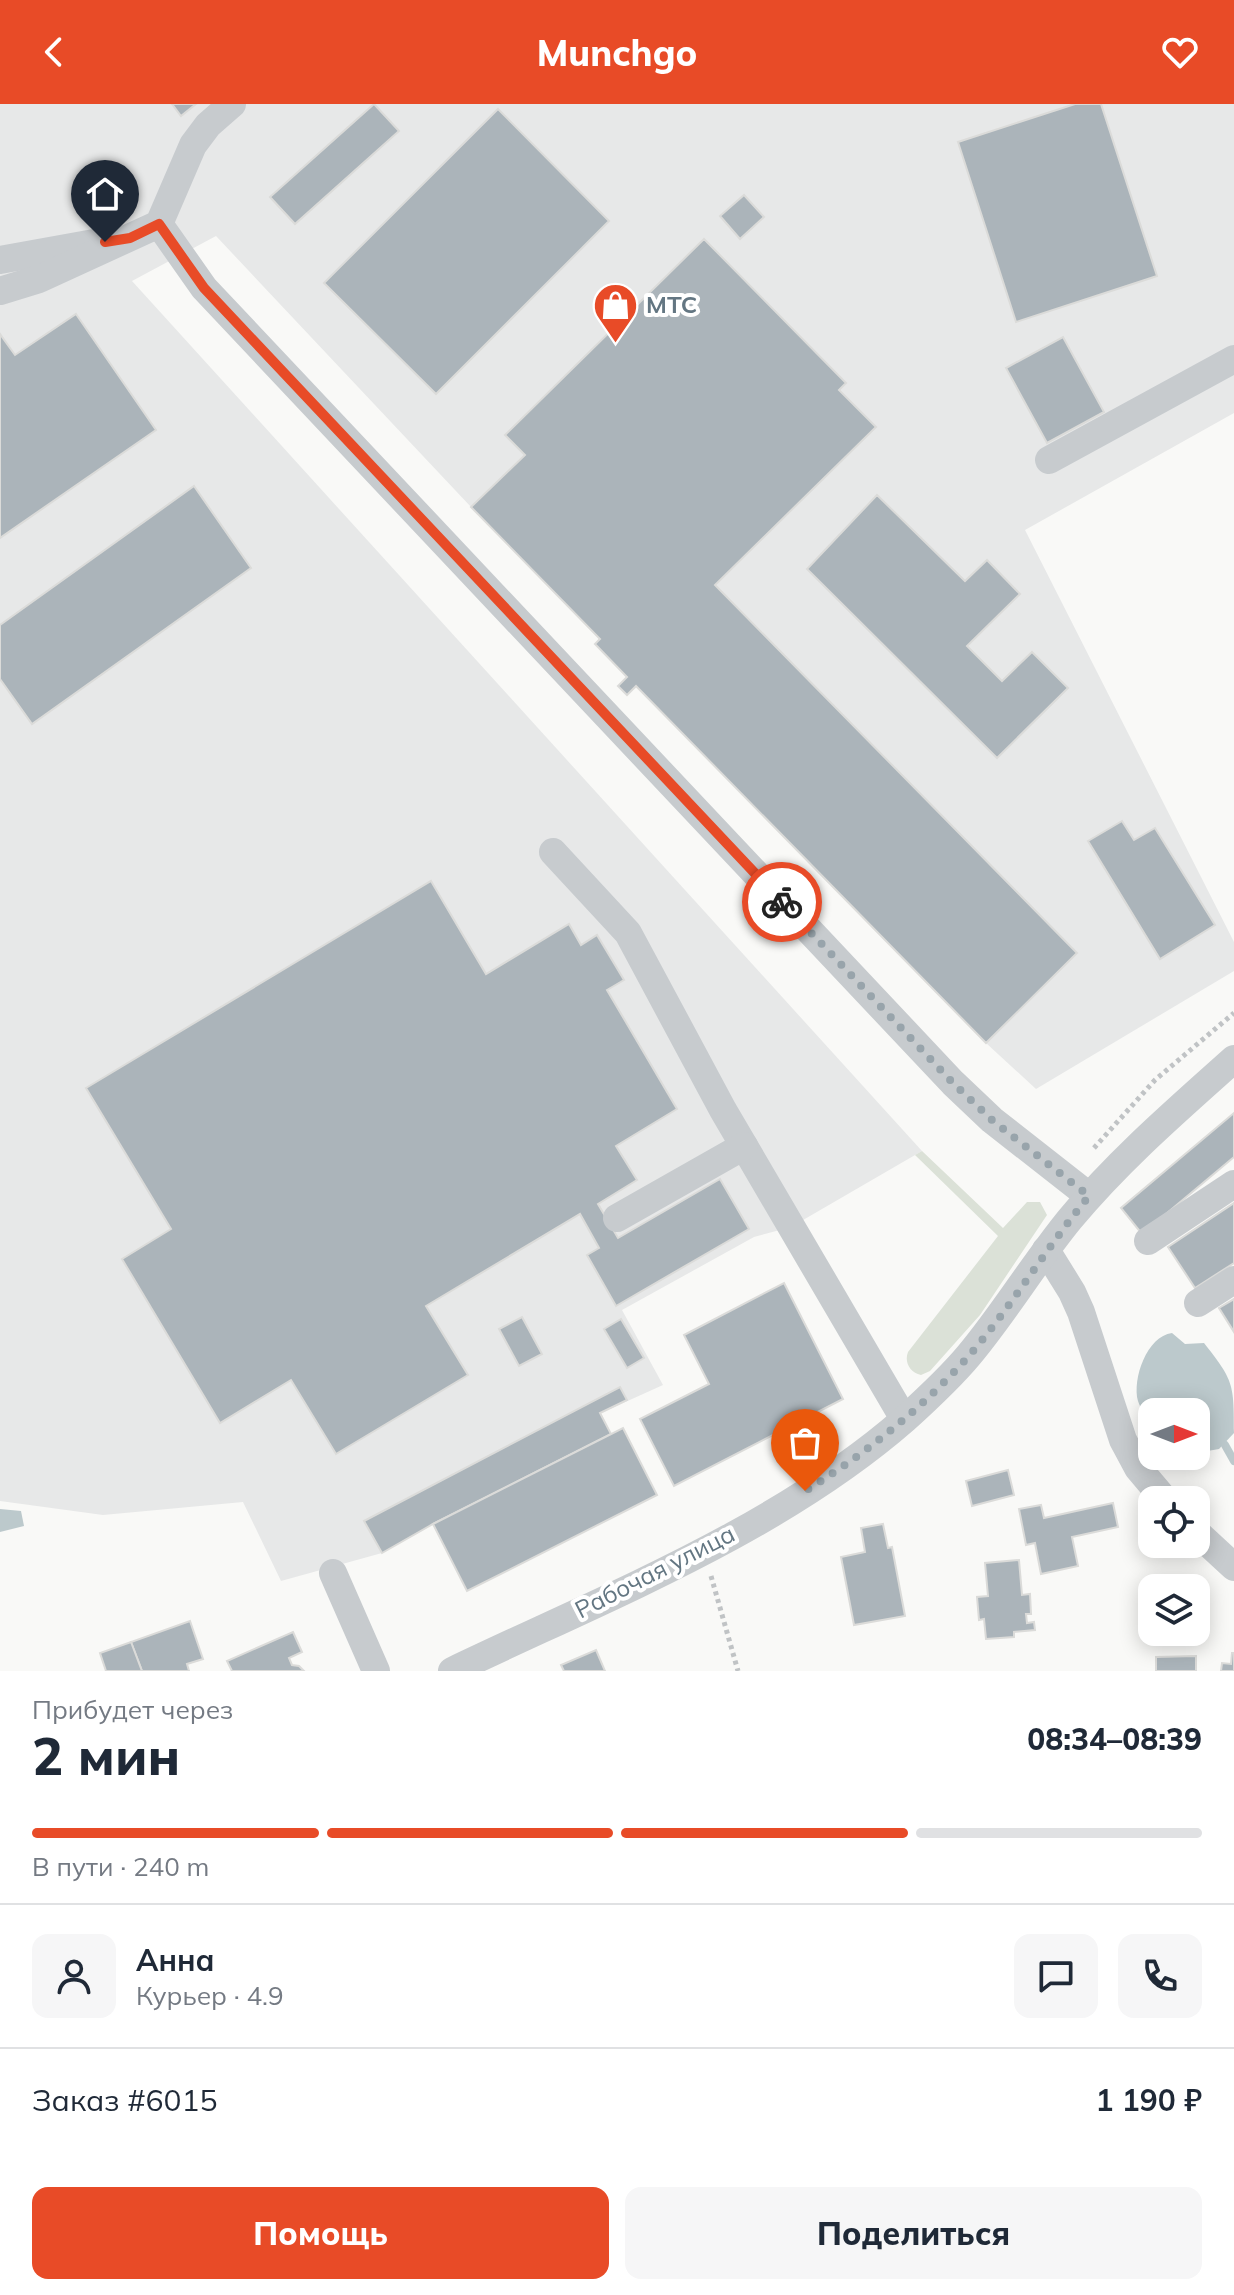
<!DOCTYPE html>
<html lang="ru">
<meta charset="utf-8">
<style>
:root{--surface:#fff;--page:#f6f6f7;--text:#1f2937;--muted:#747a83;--line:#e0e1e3;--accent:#e84b27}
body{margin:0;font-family:Mulish,sans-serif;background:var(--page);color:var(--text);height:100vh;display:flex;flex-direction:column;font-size:30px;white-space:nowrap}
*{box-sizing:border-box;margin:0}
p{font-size:26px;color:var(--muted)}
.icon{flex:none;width:44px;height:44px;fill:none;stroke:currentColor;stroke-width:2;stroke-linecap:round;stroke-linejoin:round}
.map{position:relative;height:1567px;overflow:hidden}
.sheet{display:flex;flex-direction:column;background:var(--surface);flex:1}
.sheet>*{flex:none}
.needle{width:52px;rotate:90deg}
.fabs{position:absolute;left:1138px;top:1294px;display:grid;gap:16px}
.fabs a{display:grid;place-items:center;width:72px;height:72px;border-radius:16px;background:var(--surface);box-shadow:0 4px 20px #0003;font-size:40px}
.pin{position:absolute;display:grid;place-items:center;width:68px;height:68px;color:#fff;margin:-82px -34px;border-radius:50% 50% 50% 0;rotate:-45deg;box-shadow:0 0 8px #0007}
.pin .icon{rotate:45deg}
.courier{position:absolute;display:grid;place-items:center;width:80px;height:80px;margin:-40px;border:6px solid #e84b27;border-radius:50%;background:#fff;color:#222;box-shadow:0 2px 10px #0007}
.summary em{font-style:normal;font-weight:800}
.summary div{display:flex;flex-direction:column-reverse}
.summary{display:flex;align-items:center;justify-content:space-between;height:136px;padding:0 32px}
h1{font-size:52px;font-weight:800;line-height:60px}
.bar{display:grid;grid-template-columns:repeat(4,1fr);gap:12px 8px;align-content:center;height:96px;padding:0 32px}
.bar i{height:10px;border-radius:6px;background:var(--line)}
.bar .active{background:var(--accent)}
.bar p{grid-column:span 4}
.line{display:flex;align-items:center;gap:20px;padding:0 32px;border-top:2px solid var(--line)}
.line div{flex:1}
.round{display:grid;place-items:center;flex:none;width:84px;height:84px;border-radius:16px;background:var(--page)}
.primary-button{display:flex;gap:16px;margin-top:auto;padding:16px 32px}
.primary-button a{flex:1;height:92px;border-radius:16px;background:var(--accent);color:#fff;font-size:32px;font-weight:800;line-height:92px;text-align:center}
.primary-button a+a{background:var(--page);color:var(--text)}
header{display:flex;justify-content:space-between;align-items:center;height:104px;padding:0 32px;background:var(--accent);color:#fff;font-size:36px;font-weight:800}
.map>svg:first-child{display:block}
.built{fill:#e7e8e8}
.green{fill:#dbe1d7}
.water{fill:#bcc9cc}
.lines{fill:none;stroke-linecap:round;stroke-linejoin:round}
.stream{stroke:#bcc9cc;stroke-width:8}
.building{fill:#abb4ba;stroke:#dbdbd9;stroke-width:2}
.path{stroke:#c0c3c5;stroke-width:5;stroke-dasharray:4 4;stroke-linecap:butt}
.minor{stroke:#c7cbce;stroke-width:28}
.done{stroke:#98a4ab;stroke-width:8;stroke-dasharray:0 14.4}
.route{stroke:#e84b27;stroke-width:10}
.labels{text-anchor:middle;stroke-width:8;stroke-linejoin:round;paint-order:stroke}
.poi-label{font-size:24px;font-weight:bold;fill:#637682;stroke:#fff;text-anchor:start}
.street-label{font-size:24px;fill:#637682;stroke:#fff}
</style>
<header><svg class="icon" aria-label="back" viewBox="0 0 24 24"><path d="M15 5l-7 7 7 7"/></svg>Munchgo<svg class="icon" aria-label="heart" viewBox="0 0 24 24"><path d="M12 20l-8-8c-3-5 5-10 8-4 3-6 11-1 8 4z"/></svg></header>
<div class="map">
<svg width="1234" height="1567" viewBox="0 0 1234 1567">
<rect width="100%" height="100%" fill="#f9f9f7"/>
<path class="built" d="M0,0h1234v309l-209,117 209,412v29l-198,118 -50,-46 -349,-356 -10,8 -9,-9 9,-10 -32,-32 4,-6 -128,-131 -255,-271 -84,45 790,870 -131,76 -37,10 -132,73 41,75 -62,28 10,21 -178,90 -51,29 -101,28 -38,-79 -140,13 -103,-14z"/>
<path class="green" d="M922,1047l81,77 24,-26h13l7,13 -67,100 -50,56 -9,4c-11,-2 -17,-13 -13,-23l90,-116 -83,-81z"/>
<g class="water">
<path d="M1172,1229l13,11 19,-1c30,38 30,41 30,90l-15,16 -23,4v-41h-44v11c-6,-7 -11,-13 -14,-22 -6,-22 9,-65 34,-68z"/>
<path d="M0,1405l21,2 3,15 -24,6z"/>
</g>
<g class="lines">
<path class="stream" d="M1225,1341l9,16"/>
</g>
<g class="building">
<path d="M172,0h24l-15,12z"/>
<path d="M374,0l25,27 -104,93 -25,-27z"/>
<path d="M1075,0h26l56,172 -141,46 -58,-180z"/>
<path d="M498,5l111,112 -173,173 -112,-111z"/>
<path d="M744,91l20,22 -24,22 -20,-23z"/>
<path d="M704,135l142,144 -7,7 37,37 -161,158 362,368 -91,90 -350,-357 -9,9 -9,-9 9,-9 -32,-33 5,-5 -129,-132 54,-52 -20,-20z"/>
<path d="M76,210l80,116 -156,108v-204l15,21z"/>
<path d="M1063,233l41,75 -57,31 -41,-75z"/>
<path d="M194,382l57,82 -219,156 -32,-45v-54z"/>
<path d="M877,391l88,86 22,-21 33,34 -53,52 35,35 30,-29 36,36 -71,70 -190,-189z"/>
<path d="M1122,717l12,19 21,-12 60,97 -55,34 -72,-118z"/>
<path d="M431,777l55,93 83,-50 12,21 16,-10 27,45 -17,10 70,119 -61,37 21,34 -39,24 20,34 102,-59 29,50 -133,77 -29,-51 12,-7 -19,-34 -154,92 42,69 -132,79 -45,-74 -71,43 -98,-164 49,-30 -85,-141z"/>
<path d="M1234,1009v44l-92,77 -21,-26z"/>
<path d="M1234,1099v60l-39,25 -27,-41z"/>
<path d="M784,1179l59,116 -169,87 -34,-67 69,-35 -25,-49z"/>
<path d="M1234,1195v33l-15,-24z"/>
<path d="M522,1213l20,37 -23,12 -20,-37z"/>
<path d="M621,1215l23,39 -17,10 -23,-39z"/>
<path d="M620,1283l7,13 -27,13 11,21 -178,90 -51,29 -18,-32z"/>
<path d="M623,1324l34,67 -190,96 -34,-67z"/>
<path d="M1008,1366l6,25 -42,11 -6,-25z"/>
<path d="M1113,1399l5,24 -46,10 6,29 -37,8 -6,-31 -9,2 -7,-36 22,-4 3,13z"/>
<path d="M883,1420l5,24 4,-1 13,69 -51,9 -13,-68 24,-5 -4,-24z"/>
<path d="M1019,1456l3,35 8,-1 1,20h-5l1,9 7,-1 1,8 -21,2v5l-28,2 -2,-20 -5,1 -2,-23 11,-1 -3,-33z"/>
<path d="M190,1517l13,38 -16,5 2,7h-47l-11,-29z"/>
<path d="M293,1528l9,20 -13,6 3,7 7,1 5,5h-72l-5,-10z"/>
<path d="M131,1538l11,29h-36l-6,-18z"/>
<path d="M596,1546l9,21h-41l-3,-6z"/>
<path d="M1232,1549h2v18h-13l1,-8 9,1z"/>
<path d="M1196,1552v15h-40v-14z"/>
</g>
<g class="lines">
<g class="path">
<path d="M1094,1044l61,-68 79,-67"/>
<path d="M711,1472l27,95"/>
</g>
<g class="minor">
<path d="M159,120l45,64 749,795 39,37 97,76"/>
<path d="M0,156l94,-17"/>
<path d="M0,187l39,-12 120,-55 34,-79 15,-20 24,-21"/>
<path d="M1049,356l185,-101"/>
<path d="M553,748l75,81 95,177 181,309"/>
<path d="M617,1114l127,-72"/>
<path d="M1148,1137l86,-57"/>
<path d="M1046,1146l26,42 9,20 42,128 15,28 27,32"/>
<path d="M1198,1199l36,-23"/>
<path d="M1196,1428l38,35"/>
<path d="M333,1469l43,98"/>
<path d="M452,1567c152,-73 325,-140 453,-252 22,-20 45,-41 64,-64 36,-43 65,-92 101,-136 49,-59 107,-109 164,-160"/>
</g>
</g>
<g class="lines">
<path class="done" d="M782,798l171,181 39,37 97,76c-43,52 -78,112 -122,162 -47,52 -103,97 -162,133"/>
<path class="route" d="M105,138l25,-4 29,-14 45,64 578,614"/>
</g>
<defs>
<symbol id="shop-pin" viewBox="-11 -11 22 30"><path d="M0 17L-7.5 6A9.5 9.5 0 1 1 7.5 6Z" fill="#e84b27" stroke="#fff"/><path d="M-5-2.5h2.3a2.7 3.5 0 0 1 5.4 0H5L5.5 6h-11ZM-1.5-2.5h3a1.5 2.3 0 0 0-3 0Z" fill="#fff"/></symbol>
</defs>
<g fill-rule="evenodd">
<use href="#shop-pin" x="590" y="176" width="51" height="69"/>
</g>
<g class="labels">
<g class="poi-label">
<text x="646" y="209">МТС</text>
</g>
<g class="street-label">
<text transform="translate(655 1468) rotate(-27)" y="8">Рабочая улица</text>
</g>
</g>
</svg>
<div class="fabs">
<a><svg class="needle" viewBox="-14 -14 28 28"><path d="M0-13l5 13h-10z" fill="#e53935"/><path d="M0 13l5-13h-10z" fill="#747a83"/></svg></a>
<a><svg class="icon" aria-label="locate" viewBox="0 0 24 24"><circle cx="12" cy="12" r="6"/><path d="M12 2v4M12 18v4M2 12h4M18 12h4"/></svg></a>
<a><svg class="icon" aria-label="layers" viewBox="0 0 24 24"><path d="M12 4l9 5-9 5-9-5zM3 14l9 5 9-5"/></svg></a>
</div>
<div class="pin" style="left:805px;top:1387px;background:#ea580c"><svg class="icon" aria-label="bag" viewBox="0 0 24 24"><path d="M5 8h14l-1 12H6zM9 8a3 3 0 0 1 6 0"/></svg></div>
<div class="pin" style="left:105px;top:138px;background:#1f2937"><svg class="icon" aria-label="home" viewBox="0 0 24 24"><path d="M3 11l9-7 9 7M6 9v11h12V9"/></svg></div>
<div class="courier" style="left:782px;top:798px"><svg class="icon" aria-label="bike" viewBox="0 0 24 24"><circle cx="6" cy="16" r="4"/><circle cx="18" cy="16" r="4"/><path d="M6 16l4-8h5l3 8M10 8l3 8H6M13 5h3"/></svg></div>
</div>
<section class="sheet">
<div class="summary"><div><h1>2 мин</h1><p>Прибудет через</p></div><em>08:34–08:39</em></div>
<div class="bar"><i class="active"></i><i class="active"></i><i class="active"></i><i></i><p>В пути · 240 m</p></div>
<div class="line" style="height:144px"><a class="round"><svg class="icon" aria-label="person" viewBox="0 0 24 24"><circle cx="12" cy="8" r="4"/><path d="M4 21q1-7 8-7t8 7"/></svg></a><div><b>Анна</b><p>Курьер · 4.9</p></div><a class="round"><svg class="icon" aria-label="chat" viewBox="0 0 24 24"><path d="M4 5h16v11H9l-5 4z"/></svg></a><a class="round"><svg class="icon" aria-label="phone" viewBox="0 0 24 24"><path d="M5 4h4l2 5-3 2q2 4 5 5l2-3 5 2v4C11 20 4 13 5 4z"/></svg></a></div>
<div class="line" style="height:104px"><div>Заказ #6015</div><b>1 190 ₽</b></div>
<div class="primary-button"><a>Помощь</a><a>Поделиться</a></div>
</section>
